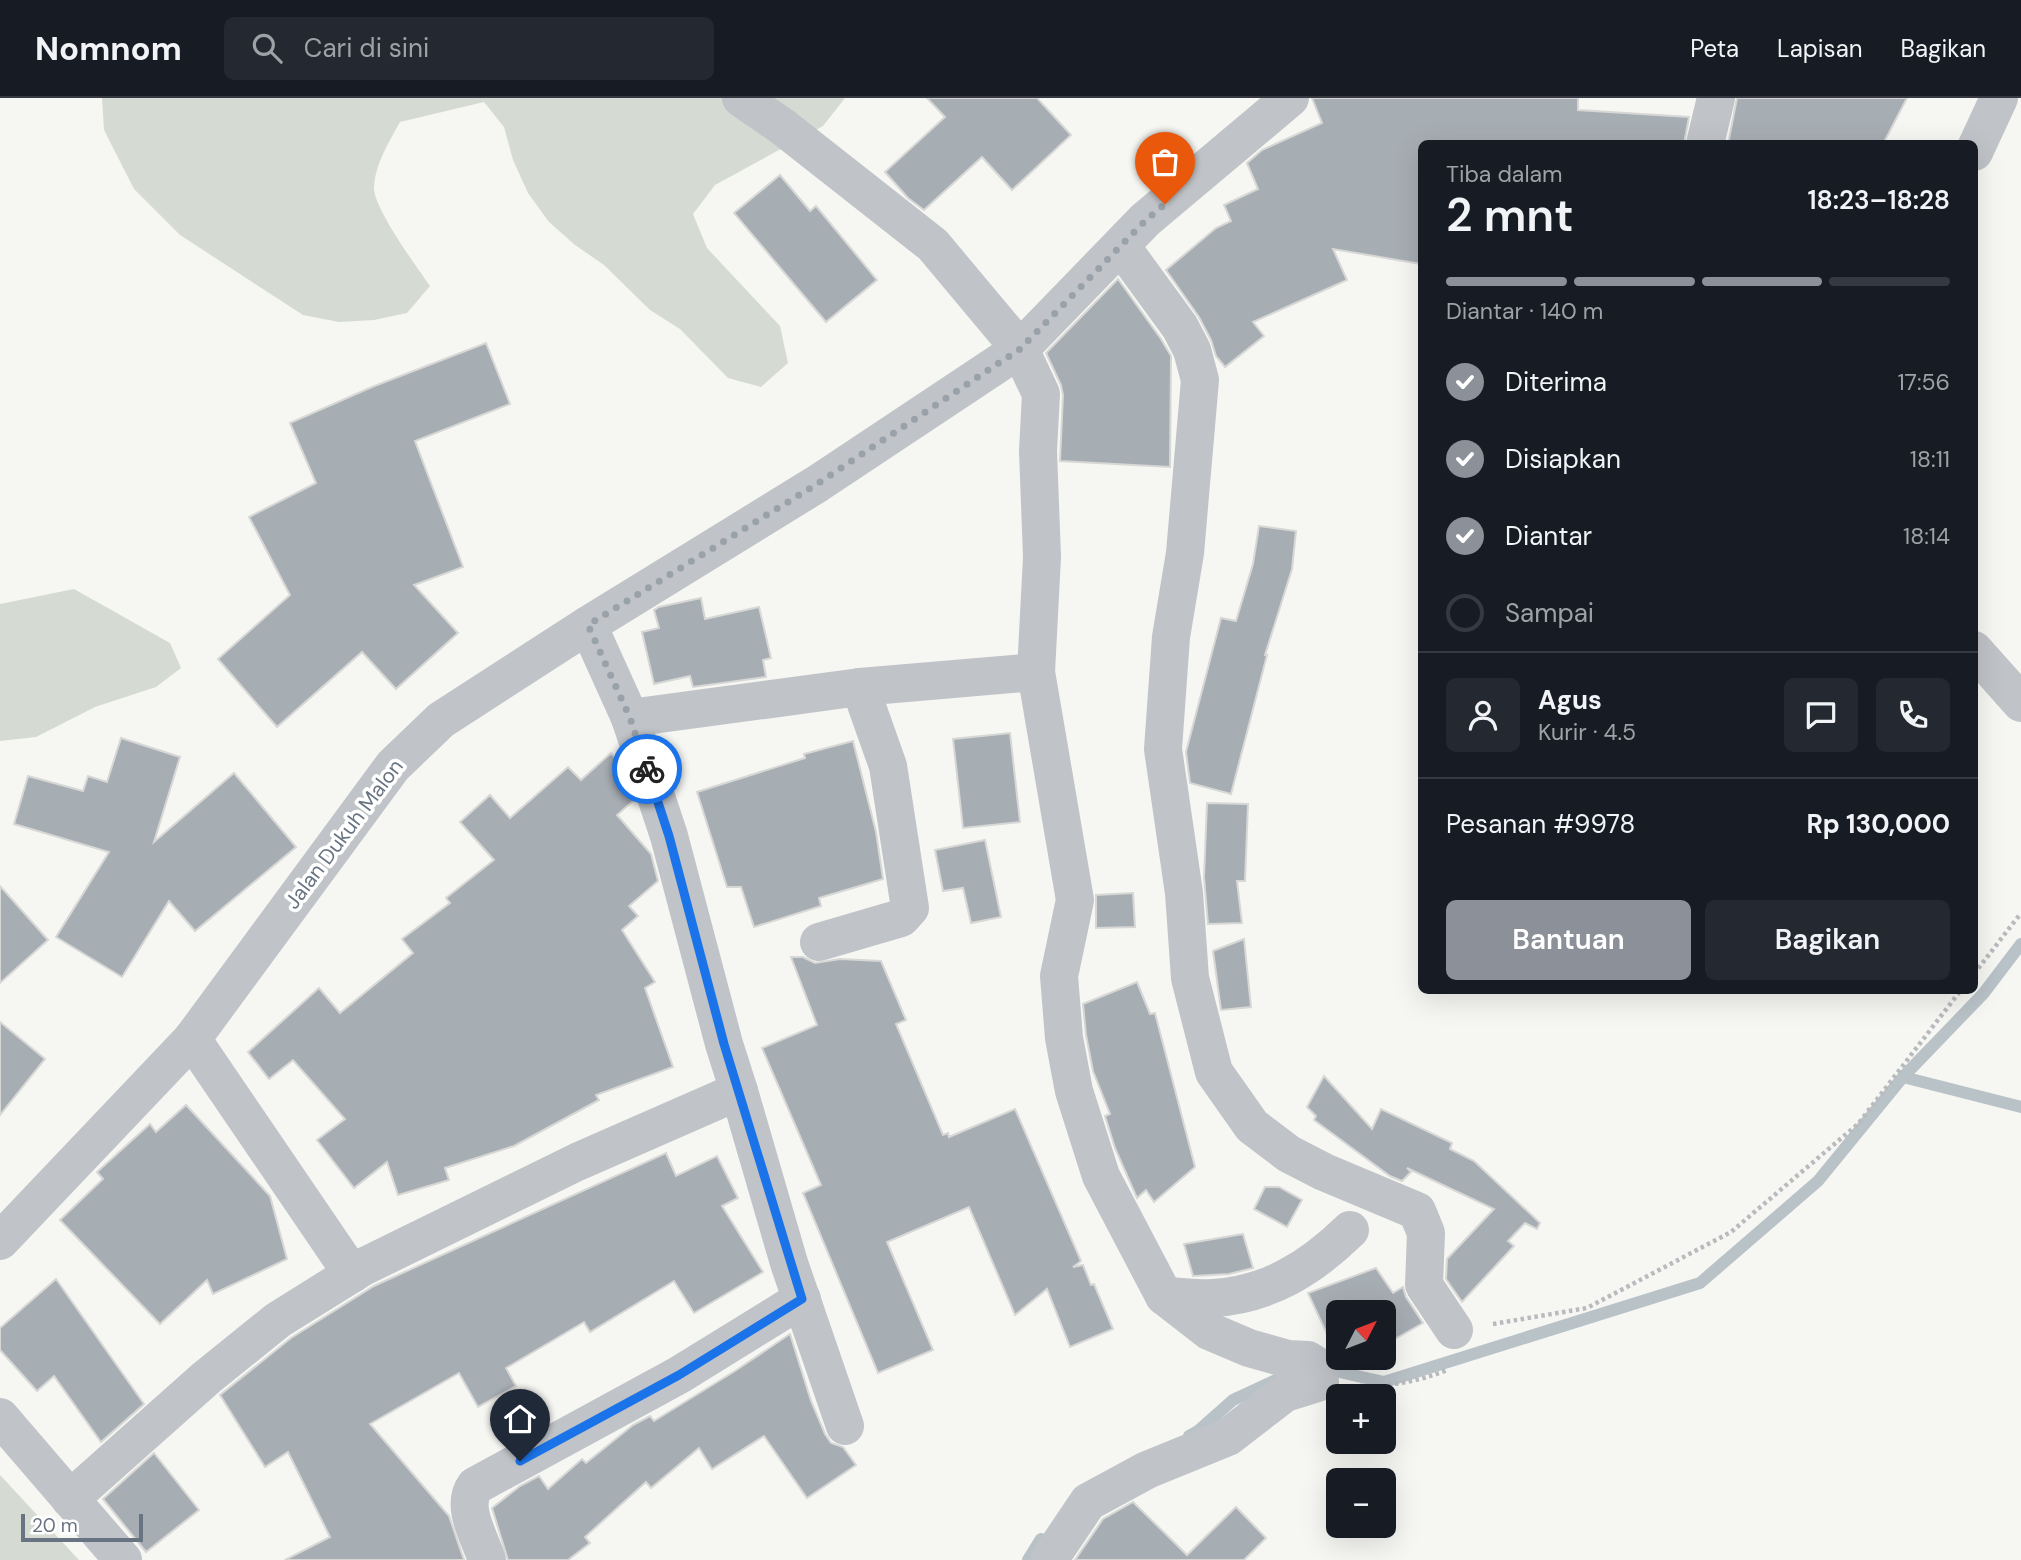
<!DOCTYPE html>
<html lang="id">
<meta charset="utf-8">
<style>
:root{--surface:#171b24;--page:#242831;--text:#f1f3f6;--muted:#9ea1a6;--line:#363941;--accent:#8c9099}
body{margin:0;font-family:"DM Sans",sans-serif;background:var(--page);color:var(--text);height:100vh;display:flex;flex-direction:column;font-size:26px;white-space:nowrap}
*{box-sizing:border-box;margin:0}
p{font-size:23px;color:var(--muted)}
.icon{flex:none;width:38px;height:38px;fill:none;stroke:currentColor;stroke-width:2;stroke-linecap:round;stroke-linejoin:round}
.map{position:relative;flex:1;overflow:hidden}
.panel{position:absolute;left:1418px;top:42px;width:560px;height:854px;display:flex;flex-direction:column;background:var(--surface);border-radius:10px;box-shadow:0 7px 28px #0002}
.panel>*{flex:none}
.needle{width:46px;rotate:48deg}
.tools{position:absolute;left:1326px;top:1202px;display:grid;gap:14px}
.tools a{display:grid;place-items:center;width:70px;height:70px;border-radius:10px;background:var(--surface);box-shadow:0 7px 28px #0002;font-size:35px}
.scale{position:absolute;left:21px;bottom:18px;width:122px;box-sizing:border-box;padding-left:7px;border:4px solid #687481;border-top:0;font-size:19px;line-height:24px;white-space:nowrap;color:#687481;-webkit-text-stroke:5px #fff;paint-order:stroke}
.pin{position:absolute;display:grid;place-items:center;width:60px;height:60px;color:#fff;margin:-72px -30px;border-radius:50% 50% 50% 0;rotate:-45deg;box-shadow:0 0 7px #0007}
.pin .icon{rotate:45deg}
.courier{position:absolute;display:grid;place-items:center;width:70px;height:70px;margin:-35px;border:5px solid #1a73e8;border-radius:50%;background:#fff;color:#222;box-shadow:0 2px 9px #0007}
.overview em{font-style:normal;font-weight:600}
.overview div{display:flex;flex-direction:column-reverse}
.overview{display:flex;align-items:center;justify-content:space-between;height:119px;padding:0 28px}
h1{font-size:46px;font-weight:600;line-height:52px}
.bar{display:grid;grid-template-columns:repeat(4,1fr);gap:10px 7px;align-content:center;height:84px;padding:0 28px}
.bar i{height:9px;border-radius:5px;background:var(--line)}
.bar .active{background:var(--accent)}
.bar p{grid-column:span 4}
.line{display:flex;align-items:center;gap:18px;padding:0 28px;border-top:2px solid var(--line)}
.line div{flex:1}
.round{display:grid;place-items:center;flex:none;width:74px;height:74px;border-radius:10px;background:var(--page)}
ol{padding:0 28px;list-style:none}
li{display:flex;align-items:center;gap:21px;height:77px}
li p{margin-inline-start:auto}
li .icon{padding:7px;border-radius:50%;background:var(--accent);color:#fff;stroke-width:4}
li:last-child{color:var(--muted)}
li i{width:38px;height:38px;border:4px solid var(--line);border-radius:50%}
.button{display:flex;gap:14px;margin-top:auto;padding:14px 28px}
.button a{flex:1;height:80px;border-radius:10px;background:var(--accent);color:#fff;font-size:28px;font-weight:600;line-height:80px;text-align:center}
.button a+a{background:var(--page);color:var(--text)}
header{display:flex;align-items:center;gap:42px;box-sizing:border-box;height:98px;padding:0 35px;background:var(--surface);border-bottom:2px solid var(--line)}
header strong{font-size:33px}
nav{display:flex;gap:38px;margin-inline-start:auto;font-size:24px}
.search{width:490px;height:63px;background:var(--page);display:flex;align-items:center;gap:18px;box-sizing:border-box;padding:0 24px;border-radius:10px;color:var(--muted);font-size:26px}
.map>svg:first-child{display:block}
.green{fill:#d5dbd3}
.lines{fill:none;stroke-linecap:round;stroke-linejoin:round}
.stream{stroke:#b9c2c7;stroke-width:12}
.building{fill:#a6adb3;stroke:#d7d8d6;stroke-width:2}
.path{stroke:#b8babd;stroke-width:4.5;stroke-dasharray:3.5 3.5;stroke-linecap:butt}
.minor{stroke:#c0c3c7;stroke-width:38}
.done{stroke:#9aa2a9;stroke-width:7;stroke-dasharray:0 12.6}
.route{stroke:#1a73e8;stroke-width:9}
.labels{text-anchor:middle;stroke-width:7;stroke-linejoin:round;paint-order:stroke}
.street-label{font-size:21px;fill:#687481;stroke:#fff}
</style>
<header>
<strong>Nomnom</strong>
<div class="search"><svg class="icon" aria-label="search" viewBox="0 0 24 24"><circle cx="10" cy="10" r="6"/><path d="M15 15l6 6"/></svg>Cari di sini</div>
<nav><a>Peta</a><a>Lapisan</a><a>Bagikan</a></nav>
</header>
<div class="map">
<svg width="2021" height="1462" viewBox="0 0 2021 1462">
<rect width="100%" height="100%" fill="#f6f6f3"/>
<g class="green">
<path d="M102,0h743l-22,28 -108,59 -22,29 14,34 73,78 8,37 -27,24 -33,-9 -48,-49 -30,-19 -46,-45 -29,-20 -26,-23 -21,-29 -15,-33 -9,-33 -20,-25 -84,20c-11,20 -25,42 -26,66 0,21 43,79 56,98l-23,27 -33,7 -35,2 -36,-7 -123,-80 -46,-46 -30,-59z"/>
<path d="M74,491l96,54 11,25 -25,19 -61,20 -59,30 -36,4v-137z"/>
<path d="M0,1377l79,85h-79z"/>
</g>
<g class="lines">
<g class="stream">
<path d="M1903,979l118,30"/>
<path d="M1321,1272l5,-1 58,13 316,-99 118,-102 85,-104 80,-83 38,-50"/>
<path d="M1189,1338l9,-5 35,-31 43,-20"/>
<path d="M1028,1462l13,-21"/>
</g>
</g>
<g class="building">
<path d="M927,0h110l34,37 -59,55 -30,-33 -58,53 -16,-12 -23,-26 60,-55z"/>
<path d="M1312,0h266v12l111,7 -5,27h-263v120l-88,-15 14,31 -94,42 11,14 -39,31 -9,-11 -5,-16 -12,-23 -33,-47 50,-42 15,-7 -7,-16 34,-16 -11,-26 15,-13 60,-27z"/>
<path d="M1737,0h170l-24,46h-155z"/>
<path d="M780,77l30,36 6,-5 61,74 -51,42 -92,-109z"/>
<path d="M1118,181l43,60 10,17 -1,111 -110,-6 3,-66 -2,-10 -15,-32z"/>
<path d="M486,245l24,61 -95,37 48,126 -49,18 44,48 -62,56 -34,-37 -85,75 -59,-68 72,-64 -41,-78 67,-34 -26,-60 82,-36z"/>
<path d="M1259,428l37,5 -4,38 -27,86h2l-36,139 -41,-11 -4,-31 35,-134 15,3 17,-57z"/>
<path d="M701,500l4,21 54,-12 12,51 -8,2 3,17 -73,10 -3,-11 -36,8 -12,-52 17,-4 -5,-18 5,-3z"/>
<path d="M1010,635l10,89 -57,6 -10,-89z"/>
<path d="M121,640l59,19 -26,85 80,-69 62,74 -101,84 -26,-30 -47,76 -66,-40 53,-85 -95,-28 14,-48 55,15 5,-15 19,6z"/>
<path d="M853,643l23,91 7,47 -64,19 2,8 -67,21 -13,-40h-14l-30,-95 108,-34 -1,-4z"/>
<path d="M611,655l12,14 11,33 -17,15 34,39 7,27 -29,25 9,10 -16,14 33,52 -10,6 28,79 -77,28 3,5 -85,46 -69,22 4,12 -51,15 -11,-33 -33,26 -37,-48 28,-21 -52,-59 -24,19 -21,-27 71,-64 21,25 73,-60 -11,-14 48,-36 -4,-5 48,-38 -34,-38 30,-27 20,23 58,-51 13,13z"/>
<path d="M1207,705l41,1 -3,77h-8l5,42 -34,1 -4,-47z"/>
<path d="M985,742l16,77 -30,6 -8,-35 -20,3 -8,-41z"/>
<path d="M0,788l48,54 -48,43z"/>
<path d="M1133,795l2,34 -39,1v-33z"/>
<path d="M1244,841l7,68 -30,3 -8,-59z"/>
<path d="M791,859h12l12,6 25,-4 41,2 25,59 -10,4 47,111 5,-2 1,4 66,-28 66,152 -8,6 10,-2 8,20 3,-1 19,45 -43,18 -23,-58 -32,26 -46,-108 -82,35 46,108 -55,23 -75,-180 18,-8 -59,-137 55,-23z"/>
<path d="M1137,884l13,32 5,-1 40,154 -41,35 -8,-12 -9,8 -22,-50 -10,-32 5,-2 -17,-43 -7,-36 -3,-31z"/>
<path d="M0,924l45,37 -45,56z"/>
<path d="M1324,978l48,53 9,-20 71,34 -2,6 24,12 66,62 -3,6 -12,-6 -17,18 6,5 -52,56 -16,-23 1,-20 47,-50 -87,-41 4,4 -9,9 -12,-5 -76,-56 2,-4 -9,-9z"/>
<path d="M186,1007l84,91 17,63 -74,35 -6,-14 -47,44 -100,-104 43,-41 -6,-7 53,-48 6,8z"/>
<path d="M666,1055l10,23 41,-20 21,42 -16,8 41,66 -69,41 -20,-32 -84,51 -6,-10 -78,46 10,18 -38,21 -19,-34 -89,51 79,92 15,44h-179l45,-23 -42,-85 -23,15 -45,-72 71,-57 83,-52z"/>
<path d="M1265,1089h14l23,13 -15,27 -33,-18z"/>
<path d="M1243,1136l10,34 -24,6 -36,2 -9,-32z"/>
<path d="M1376,1170l17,25 10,-6 3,10 17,26 -30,17 -2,-3 -7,3v-28h-45v46h4l-4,2 -31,-67z"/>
<path d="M56,1181l88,125 -43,38 -47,-66 -17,15 -37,-41v-22z"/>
<path d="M790,1236l21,67 14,33 6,9 12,4 13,18 -49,33 -43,-62 -52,33 -13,-21 -48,40 -5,-6 -61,55 5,6 -22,17h-60l-16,-52 28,-22 19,-10 9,13 34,-30 4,4 47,-38 17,-9 4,5 81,-50z"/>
<path d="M154,1355l45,57 -53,42 -43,-53z"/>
<path d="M1133,1404l54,53 49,-48 30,31 -22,22h-169l28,-41z"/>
</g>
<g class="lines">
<g class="path">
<path d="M1974,876l47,-61"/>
<path d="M1493,1226l94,-16 144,-76 127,-108 103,-134"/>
<path d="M1360,1288c30,0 58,-4 87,-16"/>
</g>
<g class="minor">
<path d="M741,0l42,29 150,118 87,104 21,45 -3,57 4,106 -6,115 39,228 -16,76 5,62 10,53 27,85 63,120 45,35 40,17 39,11 20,1 8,5 4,17 -35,11 -57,44 -81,33 -59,32 -39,58"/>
<path d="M1705,46l11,-46"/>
<path d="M1974,54l25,-54"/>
<path d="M1121,148l59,81 12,23 8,30 -15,173 -14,84 -8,112 21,144 6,85 24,94 38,54 37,28 35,18 93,39 9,22 -2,52 30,45"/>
<path d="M588,527l42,93 230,-31"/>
<path d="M1974,552l47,53"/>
<path d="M819,844l82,-24 9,-10 -22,-142 -28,-79 176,-15"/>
<path d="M192,941l160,235"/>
<path d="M739,993l50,172 56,163"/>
<path d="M0,1143l192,-202 201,-273 48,-46 147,-95 229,-141 203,-135 125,-129 145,-122"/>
<path d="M1164,1198c16,0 33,3 49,2 55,-3 98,-30 137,-68"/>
<path d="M0,1319l123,143"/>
<path d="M70,1401l136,-121 72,-58 85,-53 214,-105 162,-71 -15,-47 -55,-208 -39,-118"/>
<path d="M487,1462c-7,-22 -27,-53 -12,-74l204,-111 123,-76"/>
</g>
</g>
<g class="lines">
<path class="done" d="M647,671l-17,-51 -42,-93 229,-141 203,-135 126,-129 19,-16"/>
<path class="route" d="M520,1363l159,-86 123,-76 -78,-255 -55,-208 -22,-67"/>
</g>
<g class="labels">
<g class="street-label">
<text transform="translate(344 736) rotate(-53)" y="7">Jalan Dukuh Malon</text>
</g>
</g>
</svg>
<div class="tools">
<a><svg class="needle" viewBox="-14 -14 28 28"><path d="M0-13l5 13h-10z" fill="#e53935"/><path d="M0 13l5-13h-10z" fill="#9ea1a6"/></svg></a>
<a>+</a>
<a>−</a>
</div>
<div class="scale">20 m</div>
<div class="pin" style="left:1165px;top:106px;background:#ea580c"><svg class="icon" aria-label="bag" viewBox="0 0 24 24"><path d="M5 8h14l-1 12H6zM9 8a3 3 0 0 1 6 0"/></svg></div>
<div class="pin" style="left:520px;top:1363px;background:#1f2937"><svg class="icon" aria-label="home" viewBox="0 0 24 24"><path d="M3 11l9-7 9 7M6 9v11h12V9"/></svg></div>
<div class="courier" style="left:647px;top:671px"><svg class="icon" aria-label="bike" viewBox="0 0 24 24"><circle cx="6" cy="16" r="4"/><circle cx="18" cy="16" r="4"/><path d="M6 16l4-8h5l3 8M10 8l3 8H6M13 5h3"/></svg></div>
<section class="panel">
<div class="overview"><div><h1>2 mnt</h1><p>Tiba dalam</p></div><em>18:23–18:28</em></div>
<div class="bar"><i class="active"></i><i class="active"></i><i class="active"></i><i></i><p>Diantar · 140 m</p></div>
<ol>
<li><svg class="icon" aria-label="check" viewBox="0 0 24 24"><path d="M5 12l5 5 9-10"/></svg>Diterima<p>17:56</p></li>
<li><svg class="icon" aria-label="check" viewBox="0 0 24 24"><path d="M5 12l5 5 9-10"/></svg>Disiapkan<p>18:11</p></li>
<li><svg class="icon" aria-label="check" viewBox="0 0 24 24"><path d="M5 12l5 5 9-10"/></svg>Diantar<p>18:14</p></li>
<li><i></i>Sampai</li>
</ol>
<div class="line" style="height:126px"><a class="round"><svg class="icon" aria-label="person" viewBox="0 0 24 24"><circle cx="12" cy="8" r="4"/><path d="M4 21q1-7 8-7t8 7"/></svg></a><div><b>Agus</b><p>Kurir · 4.5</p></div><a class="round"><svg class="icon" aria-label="chat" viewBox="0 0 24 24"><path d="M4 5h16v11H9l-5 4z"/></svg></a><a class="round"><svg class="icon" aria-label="phone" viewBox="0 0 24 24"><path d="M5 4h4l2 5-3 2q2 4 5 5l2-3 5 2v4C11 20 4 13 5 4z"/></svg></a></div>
<div class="line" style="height:91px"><div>Pesanan #9978</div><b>Rp 130,000</b></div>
<div class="button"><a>Bantuan</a><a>Bagikan</a></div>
</section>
</div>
